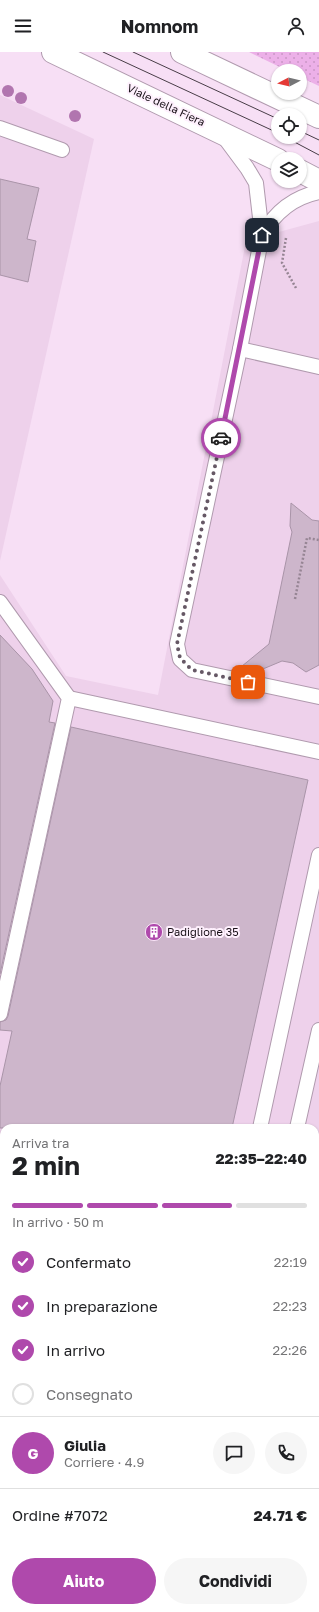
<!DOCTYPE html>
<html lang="it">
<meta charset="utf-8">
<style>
:root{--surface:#fff;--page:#f6f6f6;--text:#202124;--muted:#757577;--line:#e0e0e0;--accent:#af49ac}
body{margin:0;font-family:"Golos Text",sans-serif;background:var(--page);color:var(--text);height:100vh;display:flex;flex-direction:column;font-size:15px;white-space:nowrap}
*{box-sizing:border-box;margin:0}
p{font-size:13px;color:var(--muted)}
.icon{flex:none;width:22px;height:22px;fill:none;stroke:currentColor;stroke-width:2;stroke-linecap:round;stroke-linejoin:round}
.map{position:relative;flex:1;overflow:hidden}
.sheet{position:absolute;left:0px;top:1072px;width:319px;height:488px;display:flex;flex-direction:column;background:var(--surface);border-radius:12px 12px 0 0;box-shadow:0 1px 3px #0004}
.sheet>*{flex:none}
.needle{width:26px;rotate:263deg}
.tools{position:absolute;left:271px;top:12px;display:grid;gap:8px}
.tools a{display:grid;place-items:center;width:36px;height:36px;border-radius:50%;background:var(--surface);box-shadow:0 1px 3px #0004;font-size:20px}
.pin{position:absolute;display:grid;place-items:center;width:34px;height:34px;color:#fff;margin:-17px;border-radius:8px;box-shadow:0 2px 6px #0006}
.courier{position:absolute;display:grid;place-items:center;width:40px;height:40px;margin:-20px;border:3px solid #af49ac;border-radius:50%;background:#fff;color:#222;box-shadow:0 1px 5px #0007}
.head em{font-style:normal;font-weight:700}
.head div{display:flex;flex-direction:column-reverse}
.head{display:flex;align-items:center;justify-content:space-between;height:68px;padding:0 12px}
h1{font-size:26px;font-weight:700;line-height:30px}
.bar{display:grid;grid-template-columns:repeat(4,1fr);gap:6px 4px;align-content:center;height:48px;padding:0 12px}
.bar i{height:5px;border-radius:3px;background:var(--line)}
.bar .current{background:var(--accent)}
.bar p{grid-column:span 4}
.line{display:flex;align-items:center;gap:10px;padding:0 12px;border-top:1px solid var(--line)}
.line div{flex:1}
.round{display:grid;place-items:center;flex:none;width:42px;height:42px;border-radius:21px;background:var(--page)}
ol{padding:0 12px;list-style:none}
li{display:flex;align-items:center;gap:12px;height:44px}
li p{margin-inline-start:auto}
li .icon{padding:4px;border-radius:50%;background:var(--accent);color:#fff;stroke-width:4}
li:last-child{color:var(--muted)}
li i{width:22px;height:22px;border:2px solid var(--line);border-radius:50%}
.action{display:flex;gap:8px;margin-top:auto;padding:8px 12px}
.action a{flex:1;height:46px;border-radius:24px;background:var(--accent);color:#fff;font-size:16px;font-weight:700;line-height:46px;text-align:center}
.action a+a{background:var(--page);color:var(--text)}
header{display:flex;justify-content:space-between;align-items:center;height:52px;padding:0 12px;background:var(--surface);font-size:18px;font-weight:700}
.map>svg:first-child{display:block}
.built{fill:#eed1eb;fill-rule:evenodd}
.grass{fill:url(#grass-dots)}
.building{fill:#cdb6cb;stroke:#a994a8}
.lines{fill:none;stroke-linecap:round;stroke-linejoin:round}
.service-casing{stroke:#b09aae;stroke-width:16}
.primary-casing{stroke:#b09aae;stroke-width:24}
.path{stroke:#968594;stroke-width:2.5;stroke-dasharray:2 2;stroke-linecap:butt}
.service{stroke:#fff;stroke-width:14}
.primary{stroke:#fff;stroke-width:22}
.tram{stroke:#483d47;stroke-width:1}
.tree{fill:#b175af}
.done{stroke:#665865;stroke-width:4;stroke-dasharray:0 7.2}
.route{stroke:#af49ac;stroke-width:5}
.labels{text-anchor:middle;stroke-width:4;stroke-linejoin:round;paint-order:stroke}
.street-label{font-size:11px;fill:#181017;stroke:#fef0fd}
.poi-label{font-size:11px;fill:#181017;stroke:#fef0fd;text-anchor:start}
</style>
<header><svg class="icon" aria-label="menu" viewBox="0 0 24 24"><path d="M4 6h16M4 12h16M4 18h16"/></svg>Nomnom<svg class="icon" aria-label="person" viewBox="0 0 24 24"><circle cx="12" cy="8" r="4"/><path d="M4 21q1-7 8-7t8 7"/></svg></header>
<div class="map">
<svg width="319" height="1560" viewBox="0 0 319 1560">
<defs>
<pattern id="grass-dots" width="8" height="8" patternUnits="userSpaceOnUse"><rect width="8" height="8" fill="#ecb0e8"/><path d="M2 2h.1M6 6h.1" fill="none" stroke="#ca96c6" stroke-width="1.8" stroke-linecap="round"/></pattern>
</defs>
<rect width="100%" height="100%" fill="#f7dff5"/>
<g class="built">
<path d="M0,43l94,44 -94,422z"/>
<path d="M319,169v1391h-319v-1037l66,101 92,19 88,-454zM4,1076h311v480h-311z"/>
</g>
<path class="grass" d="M249,0h70v34l-19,-9v-6h-12z"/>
<g class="building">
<path d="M0,127l39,9 -12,51 9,2 -8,41 -28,-7z"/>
<path d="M291,451l21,17 7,1v144l-13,7 -13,-9 -11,-2 -31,13 -15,-3 33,-27 23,-112 -2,-6z"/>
<path d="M0,583l32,34 21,32 -4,21 6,1 -55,251z"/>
<path d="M71,675l237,53 -76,348h-232v-42l12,-55 -12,-1v-8l6,-2 2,-4z"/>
</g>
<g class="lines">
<defs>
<g id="service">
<path d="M0,76l62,22"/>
<path d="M224,85l23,31 9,15 6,52 -22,114 -63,295 3,15 12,11 127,27"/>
<path d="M262,183c13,-23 31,-38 57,-43"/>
<path d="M240,297l79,18"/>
<path d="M0,550l69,96 -69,316"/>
<path d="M69,646l250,54"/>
<path d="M260,1076l59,-273"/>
<path d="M297,1076l22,-98"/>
<path d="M0,1389l4,1"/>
</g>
<g id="primary">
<path d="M53,0l225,108"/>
<path d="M182,0l137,65"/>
<path d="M300,119l19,10"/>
</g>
</defs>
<use href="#service" class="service-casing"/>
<use href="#primary" class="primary-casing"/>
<g class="path">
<path d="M286,186l-4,25 14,25"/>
<path d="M295,547l12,-61 12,2"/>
</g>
<use href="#service" class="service"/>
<use href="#primary" class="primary"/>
<g class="tram">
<path d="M103,0l175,81"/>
<path d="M133,0l145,67"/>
<path d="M300,79l19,9"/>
<path d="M285,85l34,18"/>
</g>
</g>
<g class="tree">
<circle cx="8" cy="39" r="6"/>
<circle cx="21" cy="46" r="6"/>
<circle cx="75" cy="64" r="6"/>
</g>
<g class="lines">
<path class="done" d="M221,386l-44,206 3,14 12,12 56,12"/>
<path class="route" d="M221,386l41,-203"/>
</g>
<defs>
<symbol id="building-disc" viewBox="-11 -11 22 22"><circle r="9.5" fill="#af49ac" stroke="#fef0fd"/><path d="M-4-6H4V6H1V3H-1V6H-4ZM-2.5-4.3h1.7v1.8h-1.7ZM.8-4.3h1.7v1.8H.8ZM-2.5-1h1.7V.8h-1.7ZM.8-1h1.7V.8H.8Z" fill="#fff"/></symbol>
</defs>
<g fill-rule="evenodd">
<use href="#building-disc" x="144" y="870" width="20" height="20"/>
</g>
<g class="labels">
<g class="street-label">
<text transform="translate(166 53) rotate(25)" y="4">Viale della Fiera</text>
</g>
<g class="poi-label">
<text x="167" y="884">Padiglione 35</text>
</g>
</g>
</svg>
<div class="tools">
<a><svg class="needle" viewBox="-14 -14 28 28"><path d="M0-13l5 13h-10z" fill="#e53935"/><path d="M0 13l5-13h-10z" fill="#757577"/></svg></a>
<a><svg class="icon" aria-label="locate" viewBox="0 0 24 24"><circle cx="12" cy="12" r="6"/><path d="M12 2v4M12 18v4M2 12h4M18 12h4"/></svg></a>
<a><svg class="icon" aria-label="layers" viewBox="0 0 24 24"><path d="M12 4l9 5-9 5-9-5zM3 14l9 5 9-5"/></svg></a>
</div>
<div class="pin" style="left:248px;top:630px;background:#ea580c"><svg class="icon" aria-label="bag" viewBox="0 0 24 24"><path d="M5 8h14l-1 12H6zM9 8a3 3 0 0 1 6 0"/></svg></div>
<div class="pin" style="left:262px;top:183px;background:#1f2937"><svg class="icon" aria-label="home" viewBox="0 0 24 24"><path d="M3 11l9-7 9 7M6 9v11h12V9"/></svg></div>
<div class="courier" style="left:221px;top:386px"><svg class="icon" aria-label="car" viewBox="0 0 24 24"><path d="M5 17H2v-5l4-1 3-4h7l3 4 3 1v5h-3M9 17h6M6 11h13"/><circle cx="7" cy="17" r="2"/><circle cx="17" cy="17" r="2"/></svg></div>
<section class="sheet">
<div class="head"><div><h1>2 min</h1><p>Arriva tra</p></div><em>22:35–22:40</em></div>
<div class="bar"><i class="current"></i><i class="current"></i><i class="current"></i><i></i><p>In arrivo · 50 m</p></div>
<ol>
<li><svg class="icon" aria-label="check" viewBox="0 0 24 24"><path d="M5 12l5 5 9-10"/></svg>Confermato<p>22:19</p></li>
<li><svg class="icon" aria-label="check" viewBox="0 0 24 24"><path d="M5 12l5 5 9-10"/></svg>In preparazione<p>22:23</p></li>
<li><svg class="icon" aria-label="check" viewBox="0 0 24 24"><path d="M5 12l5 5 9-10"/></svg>In arrivo<p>22:26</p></li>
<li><i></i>Consegnato</li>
</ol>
<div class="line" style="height:72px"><b class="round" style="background:var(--accent);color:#fff">G</b><div><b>Giulia</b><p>Corriere · 4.9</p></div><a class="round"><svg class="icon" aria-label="chat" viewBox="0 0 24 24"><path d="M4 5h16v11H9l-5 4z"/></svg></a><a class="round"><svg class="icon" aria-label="phone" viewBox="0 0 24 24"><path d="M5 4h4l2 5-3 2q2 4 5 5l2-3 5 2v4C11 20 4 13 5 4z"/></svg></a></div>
<div class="line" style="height:52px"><div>Ordine #7072</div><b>24.71 €</b></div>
<div class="action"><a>Aiuto</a><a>Condividi</a></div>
</section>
</div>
